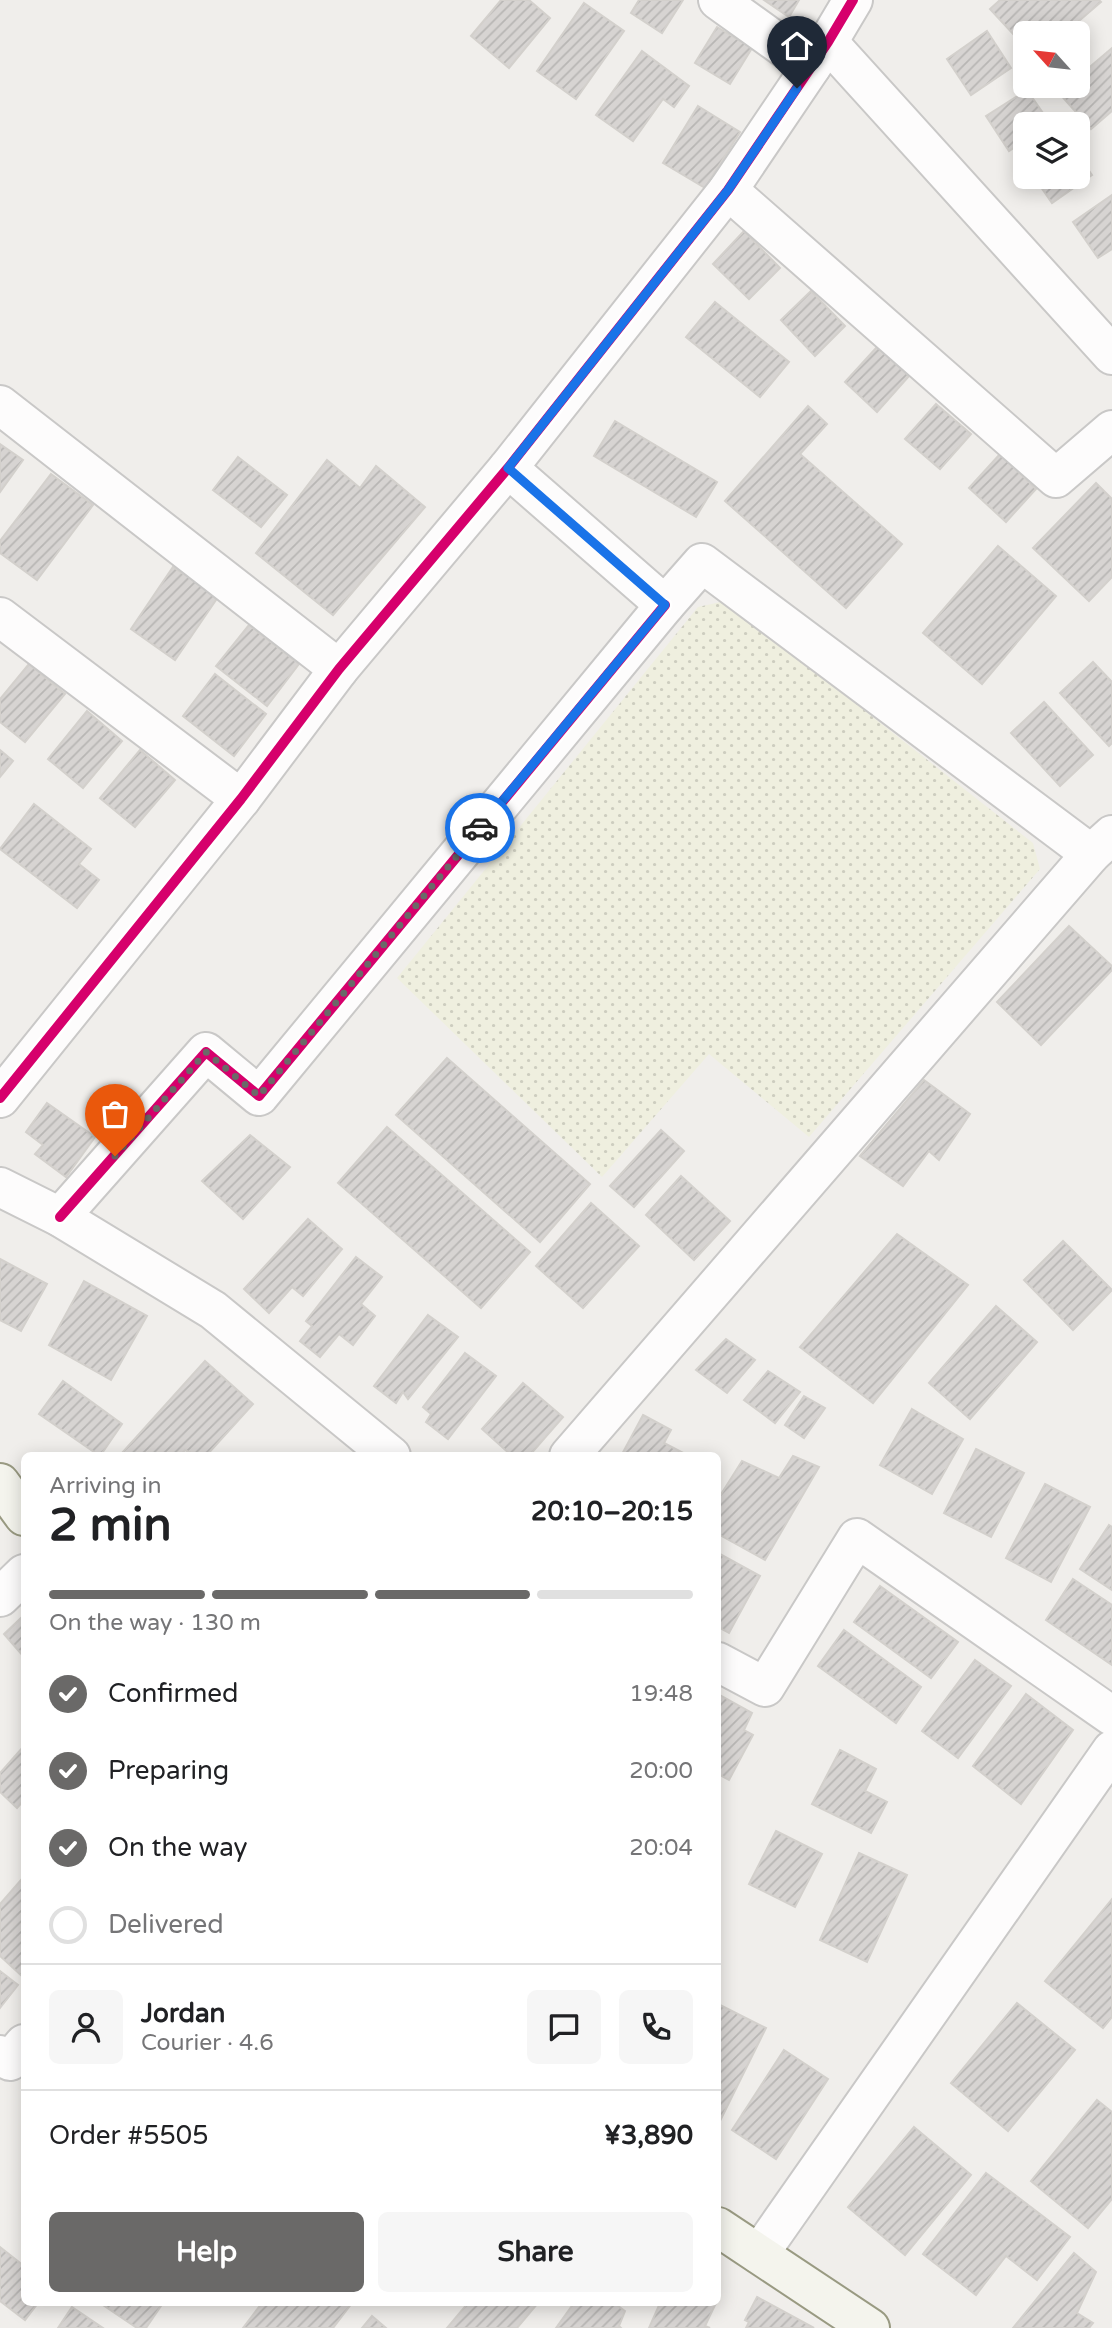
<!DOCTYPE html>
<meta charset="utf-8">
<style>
:root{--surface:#fff;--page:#f6f6f6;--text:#202124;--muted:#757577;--line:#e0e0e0;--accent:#6a6968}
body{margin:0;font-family:"Varela Round",sans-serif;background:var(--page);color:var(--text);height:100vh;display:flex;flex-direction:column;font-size:26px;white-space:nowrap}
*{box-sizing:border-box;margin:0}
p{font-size:23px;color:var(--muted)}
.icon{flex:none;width:38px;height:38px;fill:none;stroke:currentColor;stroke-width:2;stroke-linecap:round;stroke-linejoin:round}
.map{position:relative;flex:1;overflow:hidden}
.details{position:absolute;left:21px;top:1452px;width:700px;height:854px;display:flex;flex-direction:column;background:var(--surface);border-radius:10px;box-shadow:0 4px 18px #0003}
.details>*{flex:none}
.needle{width:46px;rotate:297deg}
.fabs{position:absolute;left:1013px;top:21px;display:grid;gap:14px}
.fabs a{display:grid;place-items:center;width:77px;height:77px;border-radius:10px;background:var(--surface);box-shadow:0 4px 18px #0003;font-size:35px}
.pin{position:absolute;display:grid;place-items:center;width:60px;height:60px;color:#fff;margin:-72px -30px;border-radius:50% 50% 50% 0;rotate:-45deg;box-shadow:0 0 7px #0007}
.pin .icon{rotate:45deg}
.courier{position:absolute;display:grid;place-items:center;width:70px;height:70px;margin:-35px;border:5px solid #1a73e8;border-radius:50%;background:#fff;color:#222;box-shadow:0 2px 9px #0007}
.overview em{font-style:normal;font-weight:700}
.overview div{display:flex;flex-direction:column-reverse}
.overview{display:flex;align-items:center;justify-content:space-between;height:119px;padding:0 28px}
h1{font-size:46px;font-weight:700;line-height:52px}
.bar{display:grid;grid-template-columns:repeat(4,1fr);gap:10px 7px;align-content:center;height:84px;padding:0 28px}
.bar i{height:9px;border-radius:5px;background:var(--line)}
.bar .active{background:var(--accent)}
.bar p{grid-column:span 4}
.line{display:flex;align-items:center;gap:18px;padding:0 28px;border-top:2px solid var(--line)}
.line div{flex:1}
.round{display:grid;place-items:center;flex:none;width:74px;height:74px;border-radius:10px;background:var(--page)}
ol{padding:0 28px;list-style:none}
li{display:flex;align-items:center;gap:21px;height:77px}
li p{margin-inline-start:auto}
li .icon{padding:7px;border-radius:50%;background:var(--accent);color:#fff;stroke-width:4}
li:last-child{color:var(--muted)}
li i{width:38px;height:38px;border:4px solid var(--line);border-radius:50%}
.action{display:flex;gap:14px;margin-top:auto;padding:14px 28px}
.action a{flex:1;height:80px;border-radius:10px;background:var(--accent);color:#fff;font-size:28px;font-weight:700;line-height:80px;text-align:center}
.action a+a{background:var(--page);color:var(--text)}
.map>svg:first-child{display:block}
.farmland{fill:url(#farmland-dots)}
.building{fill:url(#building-hatch);stroke:#d3d0cc;stroke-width:2}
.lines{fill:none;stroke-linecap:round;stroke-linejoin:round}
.street-casing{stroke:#c9c8c7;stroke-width:42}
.secondary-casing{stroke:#999a82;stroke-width:42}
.street{stroke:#fdfcfc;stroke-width:38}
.secondary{stroke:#f4f4ed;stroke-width:38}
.cycleway-casing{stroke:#fff;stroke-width:15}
.cycleway{stroke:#d6006c;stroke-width:10}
.done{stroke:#6a6968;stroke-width:7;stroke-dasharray:0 12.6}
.route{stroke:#1a73e8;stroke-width:9}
</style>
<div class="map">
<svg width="1112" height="2328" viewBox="0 0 1112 2328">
<defs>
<pattern id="farmland-dots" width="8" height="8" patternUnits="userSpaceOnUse" patternTransform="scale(1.75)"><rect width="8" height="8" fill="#efefdf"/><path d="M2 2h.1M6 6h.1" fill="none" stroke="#cdcdbf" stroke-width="1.8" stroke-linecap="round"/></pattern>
<pattern id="building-hatch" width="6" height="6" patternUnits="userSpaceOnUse" patternTransform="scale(1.75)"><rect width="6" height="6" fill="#d7d4d2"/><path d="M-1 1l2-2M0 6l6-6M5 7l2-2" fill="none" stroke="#b8b6b4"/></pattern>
</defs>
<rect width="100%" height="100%" fill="#f0eeeb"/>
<path class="farmland" d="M725,601l308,242 7,26 -231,268 -100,-83 -107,123 -205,-199 301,-371z"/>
<g class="building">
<path d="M501,0h28l21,18 -41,50 -38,-32z"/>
<path d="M639,0h44l-21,33 -31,-20z"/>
<path d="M764,0h35l-10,17z"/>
<path d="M1000,0h99l2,2 -36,31h-39v15l-36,-39z"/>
<path d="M584,3l40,28 -48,68 -39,-28z"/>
<path d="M717,27l35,21 -22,36 -35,-21z"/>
<path d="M987,31l24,37 -40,27 -24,-36z"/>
<path d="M1112,48v63l-21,18 -32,-36 8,-7h11v-9z"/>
<path d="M642,51l47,35 -15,21 -11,-8 -30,42 -37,-26z"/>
<path d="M1027,90l23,33 -24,1v16l-17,11 -23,-35z"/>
<path d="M698,106l42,26 -35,56 -42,-25z"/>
<path d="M1078,155l14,20 -40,28 -18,-26h44z"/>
<path d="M1112,195v54l-14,9 -25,-36z"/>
<path d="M744,231l36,37 -31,31 -36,-35z"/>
<path d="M811,291l34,35 -30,30 -34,-36z"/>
<path d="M715,302l74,60 -29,35 -74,-60z"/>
<path d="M877,347l32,29 -32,36 -32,-30z"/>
<path d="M936,404l35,30 -31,35 -35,-30z"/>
<path d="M808,406l19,18 -27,30 102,90 -56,64 -121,-107z"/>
<path d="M615,421l102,61 -21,35 -102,-61z"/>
<path d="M0,444l23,16 -23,32z"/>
<path d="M1000,454l36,35 -30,33 -37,-34z"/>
<path d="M238,457l49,38 -26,32 -48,-37z"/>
<path d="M327,460l33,28 16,-22 49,41 -92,108 -77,-62z"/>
<path d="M51,474l42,31 -56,75 -37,-27v-12z"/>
<path d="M1096,483l16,16v78l-23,24 -56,-53z"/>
<path d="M998,546l58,50 -74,88 -59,-51z"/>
<path d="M173,567l45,30 -43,63 -44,-31z"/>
<path d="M249,625l50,39 -32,42 -51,-40z"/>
<path d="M1093,662l19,20v61l-3,3 -49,-53z"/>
<path d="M29,664l36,30 -40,48 -25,-20v-23z"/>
<path d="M215,674l51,40 -32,42 -51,-40z"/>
<path d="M1044,702l49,53 -33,31 -49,-53z"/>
<path d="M87,711l35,30 -39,47 -35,-29z"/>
<path d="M0,750l13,11 -13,16z"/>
<path d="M140,750l35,30 -40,47 -35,-29z"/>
<path d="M34,804l57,45 -12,15 20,16 -22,28 -77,-59z"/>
<path d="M1069,926l43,40v4l-71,75 -44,-43z"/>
<path d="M447,1058l143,126 -50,58 -144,-127z"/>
<path d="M924,1080l46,34 -31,46 -10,-9 -26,35 -43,-30z"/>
<path d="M47,1103l48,34 -29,40 -31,-23 8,-9 -17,-13z"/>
<path d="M387,1127l143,125 -49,56 -143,-125z"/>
<path d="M661,1130l23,21 -50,56 -24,-21z"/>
<path d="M250,1135l40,32 -47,52 -41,-38z"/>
<path d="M681,1176l49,45 -36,39 -48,-45z"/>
<path d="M591,1203l48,43 -56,62 -47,-42z"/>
<path d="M308,1219l34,30 -39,47 -11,-9 -23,26 -25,-24z"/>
<path d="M897,1234l71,51 -95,118 -73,-56z"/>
<path d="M1063,1241l49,49 -39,40 -49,-50z"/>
<path d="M356,1257l26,20 -21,27 14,12 -22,29 -14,-11 -19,23 -20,-16 12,-15 -6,-5z"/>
<path d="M0,1259l47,25 -26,47 -21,-11z"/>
<path d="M84,1281l63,35 -36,64 -62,-35z"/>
<path d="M996,1306l41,36 -67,77 -41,-36z"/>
<path d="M428,1315l30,22 -50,62 -5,-7 -7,11 -22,-17z"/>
<path d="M726,1339l29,21 -28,33 -31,-23z"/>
<path d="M465,1353l31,23 -48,63 -22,-17 5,-8 -8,-7z"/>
<path d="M205,1361l48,43 -47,52h-9l-12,-6 -5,6h-56l-3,-2z"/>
<path d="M768,1371l32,21 -25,31 -31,-23z"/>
<path d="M63,1381l59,43 -22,32 -61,-42z"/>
<path d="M523,1383l40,34 -34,39h-17l-30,-27z"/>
<path d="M804,1396l21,12 -21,30 -19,-13z"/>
<path d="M912,1409l51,30 -31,55 -52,-29z"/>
<path d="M643,1415l28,15 -7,13 25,13h-68z"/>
<path d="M976,1449l48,24 -33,64 -47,-24z"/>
<path d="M793,1456l26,11 -54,93 -47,-26v-35l24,-38 37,17z"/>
<path d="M1045,1484l45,23 -39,75 -45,-24z"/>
<path d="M1109,1525l3,2v63l-32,-21z"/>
<path d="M718,1553l42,23 -31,57 -11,-6z"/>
<path d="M1073,1579l39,26v60l-66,-45z"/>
<path d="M880,1586l78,56 -27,36 -77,-56z"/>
<path d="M24,1615v42l-20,-23z"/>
<path d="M844,1630l77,57 -25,36 -78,-57z"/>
<path d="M975,1660l36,26 -53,72 -36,-27z"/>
<path d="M718,1694l34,19 -8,17 9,5 -24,45 -11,-6z"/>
<path d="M1026,1694l47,36 -52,74 -48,-38z"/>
<path d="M24,1746v54l-7,8 -17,-16v-19z"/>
<path d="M840,1750l36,19 -11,22 22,11 -16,31 -59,-29z"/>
<path d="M776,1831l46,23 -27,53 -46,-23z"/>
<path d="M859,1853l48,22 -40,87 -47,-22z"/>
<path d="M21,1880l3,3v95l-24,-22v-52z"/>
<path d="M1112,1899v118l-9,11 -58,-47z"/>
<path d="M0,1971l18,14 -18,23z"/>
<path d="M1017,2003l58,47 -67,81 -57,-48z"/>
<path d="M718,2004l48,24 -48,97z"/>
<path d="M784,2050l44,29 -52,80 -44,-29z"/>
<path d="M1097,2100l15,12v87l-24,29 -57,-47z"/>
<path d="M914,2127l57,48 -66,80 -57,-48z"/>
<path d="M986,2173l84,64 -33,43 -31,-24 -30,39 -53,-41z"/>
<path d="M0,2247l24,19v37h14l-13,17 -25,-19z"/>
<path d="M1074,2253l22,19 -19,41 16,10 -4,5h-76z"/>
<path d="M757,2297l57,31h-68l3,-6 -4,-2z"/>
<path d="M100,2303h63l-17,25h-9z"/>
<path d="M262,2303h90l-19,25h-90z"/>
<path d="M468,2303h70l-21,25h-70z"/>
<path d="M574,2303h40l11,8 -6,15 2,2h-65z"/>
<path d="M660,2303h56l-11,23 5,2h-61z"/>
<path d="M72,2307l31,21h-45z"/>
<path d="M372,2316l14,12h-24z"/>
</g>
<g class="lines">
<defs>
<g id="street">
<path d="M718,0l93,67"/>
<path d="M828,42l284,313"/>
<path d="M728,190l328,288 56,-48"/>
<path d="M0,405l339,264"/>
<path d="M508,468l157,137 37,-42 389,291"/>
<path d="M0,617l241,182"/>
<path d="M0,1098l241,-299 98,-130 169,-201 220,-278 100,-148 25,-42"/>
<path d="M0,1187l60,30 153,93 178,146"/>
<path d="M60,1217l146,-165 53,44 406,-491"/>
<path d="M569,1456l522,-602 21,-19"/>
<path d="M0,1597l24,-23"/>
<path d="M718,1662l47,25 92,-149 255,178"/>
<path d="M0,2055l10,6 14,-17"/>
<path d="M759,2254l353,-504"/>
</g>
<g id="secondary">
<path d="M0,1483l24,33"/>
<path d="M718,2227l152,101"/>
</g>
</defs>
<use href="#street" class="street-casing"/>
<use href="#secondary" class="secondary-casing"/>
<use href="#street" class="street"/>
<use href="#secondary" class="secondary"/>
<defs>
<g id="cycleway">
<path d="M0,1098l241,-299 98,-130 169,-201 220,-278 100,-148 25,-42"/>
<path d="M60,1217l146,-165 53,44 406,-491"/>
</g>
</defs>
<use href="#cycleway" class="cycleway-casing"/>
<use href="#cycleway" class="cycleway"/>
</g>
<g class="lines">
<path class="done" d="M115,1156l91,-104 53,44 221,-268"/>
<path class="route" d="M480,828l185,-223 -157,-137 220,-278 69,-102"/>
</g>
</svg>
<div class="fabs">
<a><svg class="needle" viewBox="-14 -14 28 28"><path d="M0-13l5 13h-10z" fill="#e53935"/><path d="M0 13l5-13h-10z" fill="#757577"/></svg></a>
<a><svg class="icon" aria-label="layers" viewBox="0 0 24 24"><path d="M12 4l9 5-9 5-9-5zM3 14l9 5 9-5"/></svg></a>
</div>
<div class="pin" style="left:115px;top:1156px;background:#ea580c"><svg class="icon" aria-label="bag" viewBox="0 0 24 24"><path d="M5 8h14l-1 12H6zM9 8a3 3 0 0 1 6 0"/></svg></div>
<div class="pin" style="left:797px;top:88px;background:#1f2937"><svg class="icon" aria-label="home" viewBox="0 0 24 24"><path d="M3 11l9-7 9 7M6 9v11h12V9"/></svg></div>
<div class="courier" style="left:480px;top:828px"><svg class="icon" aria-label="car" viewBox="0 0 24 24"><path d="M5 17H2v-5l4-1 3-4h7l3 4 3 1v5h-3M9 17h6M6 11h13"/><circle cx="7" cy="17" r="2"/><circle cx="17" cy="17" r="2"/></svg></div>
<section class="details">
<div class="overview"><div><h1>2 min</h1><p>Arriving in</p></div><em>20:10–20:15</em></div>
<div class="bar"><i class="active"></i><i class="active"></i><i class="active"></i><i></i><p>On the way · 130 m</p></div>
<ol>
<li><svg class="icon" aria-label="check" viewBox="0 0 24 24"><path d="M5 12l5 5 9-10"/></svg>Confirmed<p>19:48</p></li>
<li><svg class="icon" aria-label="check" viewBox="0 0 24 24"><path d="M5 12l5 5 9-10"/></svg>Preparing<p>20:00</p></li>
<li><svg class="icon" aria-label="check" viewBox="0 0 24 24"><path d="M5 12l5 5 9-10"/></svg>On the way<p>20:04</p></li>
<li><i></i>Delivered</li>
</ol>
<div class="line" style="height:126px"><a class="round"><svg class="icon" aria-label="person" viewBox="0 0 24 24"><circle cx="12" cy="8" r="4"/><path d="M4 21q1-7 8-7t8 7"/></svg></a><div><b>Jordan</b><p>Courier · 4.6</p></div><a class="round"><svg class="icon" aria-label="chat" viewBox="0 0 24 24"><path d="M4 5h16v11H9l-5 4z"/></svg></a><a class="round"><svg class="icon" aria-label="phone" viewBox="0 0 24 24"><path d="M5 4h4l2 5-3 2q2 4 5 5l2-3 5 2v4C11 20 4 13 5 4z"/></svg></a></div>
<div class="line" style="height:91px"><div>Order #5505</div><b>¥3,890</b></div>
<div class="action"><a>Help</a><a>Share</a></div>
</section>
</div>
